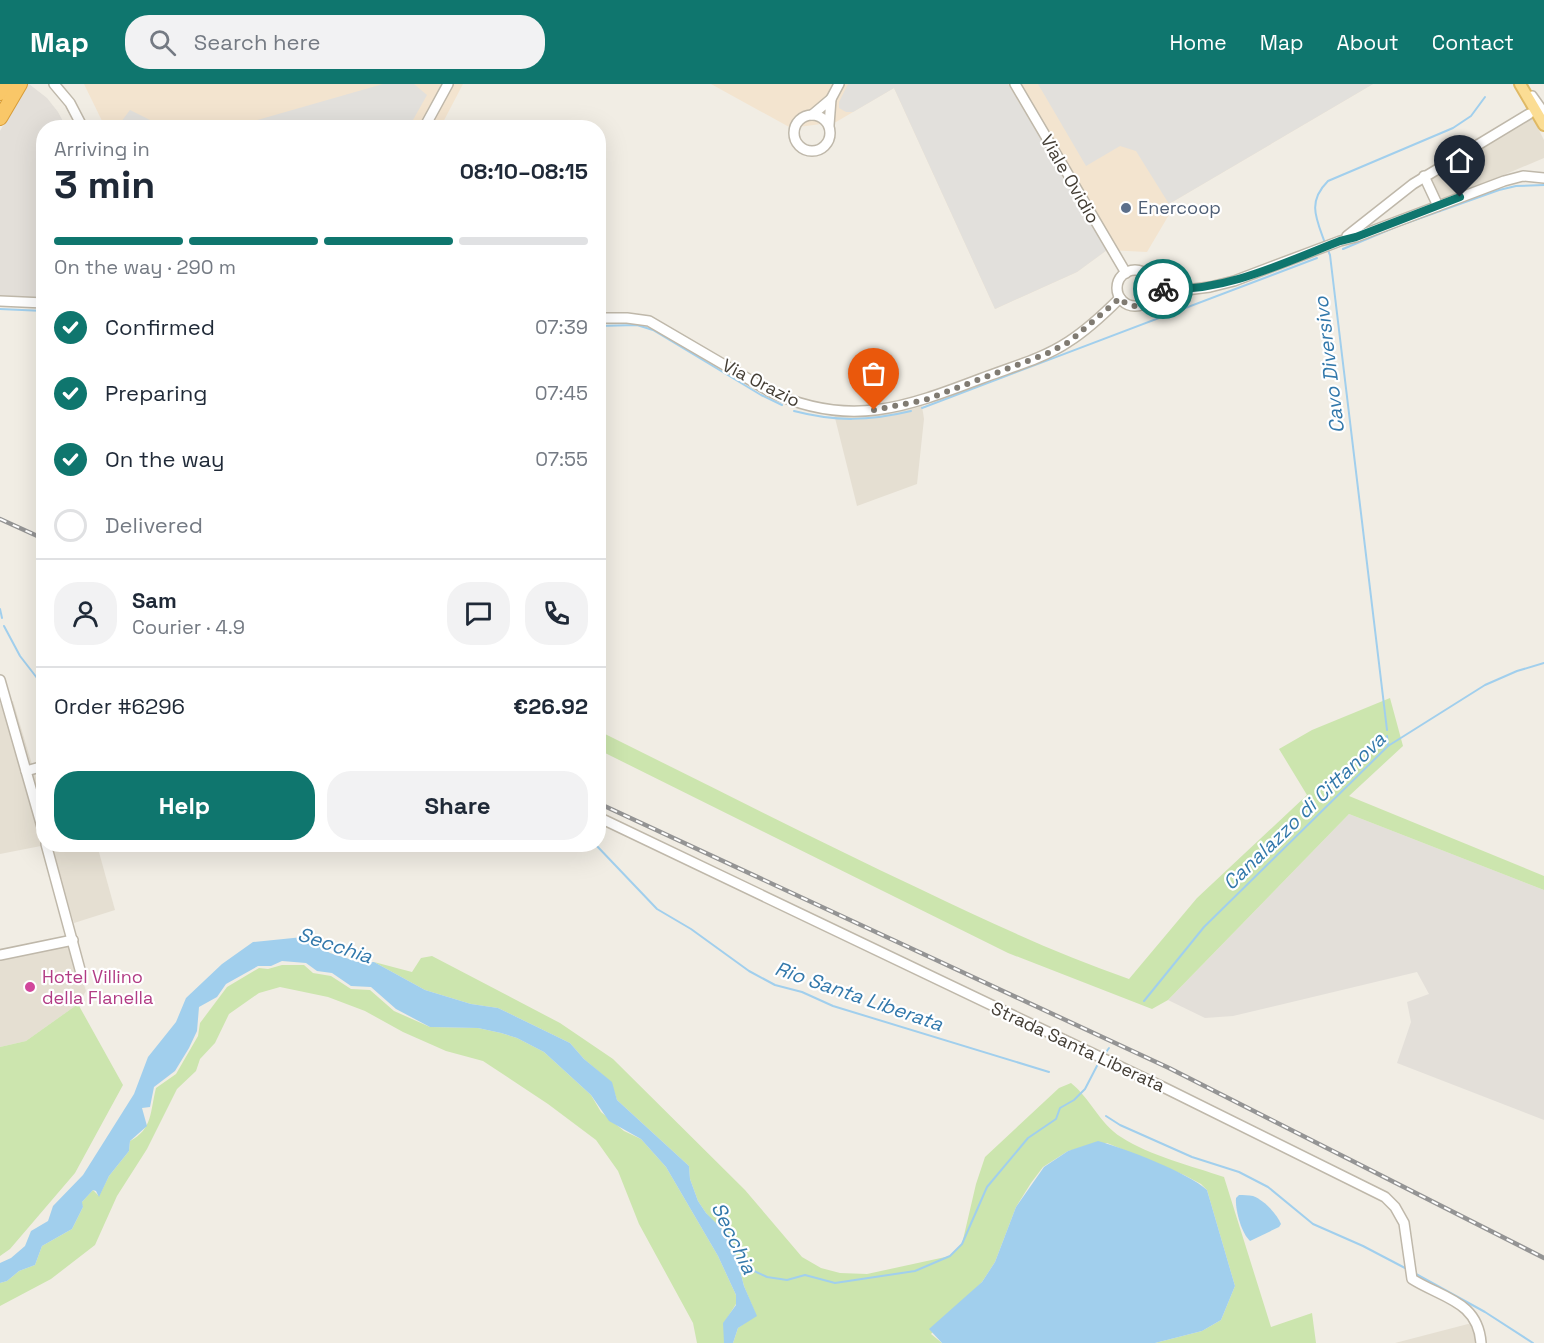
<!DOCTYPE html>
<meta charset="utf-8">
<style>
:root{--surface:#fff;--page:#f2f2f3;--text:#1f2937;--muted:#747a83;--line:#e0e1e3;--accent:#0f766e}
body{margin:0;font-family:"Space Grotesk",sans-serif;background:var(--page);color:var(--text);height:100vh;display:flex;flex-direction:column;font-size:22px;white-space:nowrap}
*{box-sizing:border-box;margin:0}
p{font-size:20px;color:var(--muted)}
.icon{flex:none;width:33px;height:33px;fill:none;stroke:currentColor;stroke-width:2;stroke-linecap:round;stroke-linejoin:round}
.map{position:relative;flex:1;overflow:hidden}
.drawer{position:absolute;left:36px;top:36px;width:570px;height:732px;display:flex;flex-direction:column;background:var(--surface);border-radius:24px;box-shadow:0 6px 24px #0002}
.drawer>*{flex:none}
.pin{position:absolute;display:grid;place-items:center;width:51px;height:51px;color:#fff;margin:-62px -26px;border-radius:50% 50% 50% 0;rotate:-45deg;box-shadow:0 0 6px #0007}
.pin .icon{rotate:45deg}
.courier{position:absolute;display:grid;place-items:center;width:60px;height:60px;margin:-30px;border:4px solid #0f766e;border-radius:50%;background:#fff;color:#222;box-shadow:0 2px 8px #0007}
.summary em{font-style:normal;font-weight:800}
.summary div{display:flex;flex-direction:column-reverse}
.summary{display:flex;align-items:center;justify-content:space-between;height:102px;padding:0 18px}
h1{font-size:39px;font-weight:800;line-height:45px}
.bar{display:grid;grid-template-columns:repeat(4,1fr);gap:9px 6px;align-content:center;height:72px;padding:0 18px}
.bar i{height:8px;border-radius:4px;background:var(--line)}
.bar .current{background:var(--accent)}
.bar p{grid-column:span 4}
.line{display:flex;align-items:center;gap:15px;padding:0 18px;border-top:2px solid var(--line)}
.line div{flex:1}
.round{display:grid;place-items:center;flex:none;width:63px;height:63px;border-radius:24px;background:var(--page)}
ol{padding:0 18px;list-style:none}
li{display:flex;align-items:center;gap:18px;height:66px}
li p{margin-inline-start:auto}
li .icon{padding:6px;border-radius:50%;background:var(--accent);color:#fff;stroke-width:4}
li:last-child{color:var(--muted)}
li i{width:33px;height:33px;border:3px solid var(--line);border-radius:50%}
.cta{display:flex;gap:12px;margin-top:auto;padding:12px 18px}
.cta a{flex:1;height:69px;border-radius:24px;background:var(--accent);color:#fff;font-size:24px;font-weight:800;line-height:69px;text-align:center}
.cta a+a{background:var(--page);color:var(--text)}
header{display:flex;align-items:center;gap:36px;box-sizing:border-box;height:84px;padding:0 30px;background:var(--accent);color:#fff}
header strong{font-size:28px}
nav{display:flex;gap:33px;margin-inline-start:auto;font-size:21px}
.search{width:420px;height:54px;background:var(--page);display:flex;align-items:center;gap:15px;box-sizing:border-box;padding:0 21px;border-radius:24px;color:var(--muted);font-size:22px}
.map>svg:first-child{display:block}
.residential{fill:#e5dfd2}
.commercial{fill:#f3e4cf}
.industrial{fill:#e3dfd9}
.green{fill:#cce5ae}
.parking{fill:#e2e0dc}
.water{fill:#a1cfed}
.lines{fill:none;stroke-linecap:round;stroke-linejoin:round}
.stream{stroke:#a1cfed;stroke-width:2}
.minor-casing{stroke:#bfb8aa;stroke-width:12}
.major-casing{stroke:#dfb965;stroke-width:14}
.highway-casing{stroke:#d79c38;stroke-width:16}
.minor{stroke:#fff;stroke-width:9}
.major{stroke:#fbdd94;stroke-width:10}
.highway{stroke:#f9c768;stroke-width:14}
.rail-casing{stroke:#949494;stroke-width:4.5}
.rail{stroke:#fff;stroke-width:2;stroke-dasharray:7;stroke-linecap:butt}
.done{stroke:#807b72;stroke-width:6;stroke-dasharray:0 10.8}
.route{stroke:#0f766e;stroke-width:8}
.service-dot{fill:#5c6f8a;stroke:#fff;stroke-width:2}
.hotel-dot{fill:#d1479c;stroke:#fff;stroke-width:2}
.labels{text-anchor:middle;stroke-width:4.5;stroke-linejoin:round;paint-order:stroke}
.street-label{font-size:18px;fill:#433d34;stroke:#fff}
.service-label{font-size:18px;fill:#4e5e75;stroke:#fff;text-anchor:start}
.hotel-label{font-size:18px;fill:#b23c85;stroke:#fff;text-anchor:start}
.water-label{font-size:20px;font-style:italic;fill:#3278ab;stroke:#fff}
</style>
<header>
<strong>Map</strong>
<div class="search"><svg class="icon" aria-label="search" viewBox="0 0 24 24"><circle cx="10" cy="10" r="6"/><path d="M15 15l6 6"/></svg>Search here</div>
<nav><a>Home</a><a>Map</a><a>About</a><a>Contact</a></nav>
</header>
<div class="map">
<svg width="1544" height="1259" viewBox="0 0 1544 1259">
<rect width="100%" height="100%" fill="#f1ede4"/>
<g class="residential">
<path d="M1533,34l11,22v18l-104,44 -11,-24z"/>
<path d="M922,322l2,13 -7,65 -60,22 -23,-92h37l41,-5z"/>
<path d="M13,617l28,93h2l1,50 2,1 -46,9v-150z"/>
<path d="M50,761h47l18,65 -41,13z"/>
<path d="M71,858l15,49 -8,13 -52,37 -26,6v-90z"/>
<path d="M1468,1240l14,3 1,16h-88z"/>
</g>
<g class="commercial">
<path d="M84,0h379l-23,44 -335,-1z"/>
<path d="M711,0h662l-204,120 1,9 -23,39 -40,-2 -30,22 -82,37 -101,-221 -58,34 -45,6z"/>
</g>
<g class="industrial">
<path d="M26,0h3l18,14 11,14 8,15 -22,1 -1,180 -43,-2v-175z"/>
<path d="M1349,730l195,76v230l-147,-57 14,-41 -4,-20 22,-8 -12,-22 -184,44 -28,2 -37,-18z"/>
</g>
<g class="green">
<path d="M1390,614l13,48 -54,50 195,80v14l-195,-76 -181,186 -16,9 -144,-56 -409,-203v-19c107,53 213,107 321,158 69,33 137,65 209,90l68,-81 110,-103 -28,-46 33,-19z"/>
<path d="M432,872l128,67 53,36 132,131 57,67 19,11 19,5 27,1 83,-18 12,-12 14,-60 9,-27 74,-69 12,-5c19,15 29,41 50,54 29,19 71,29 103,40l47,150 41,-14 4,30h-161l47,-12 19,-11 14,-34 -28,-96 -6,-6 -17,-9 -77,-32 -39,8 -25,16 -12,16 -15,24 -21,55 -13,20 -51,52 11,9h-209l5,-15 18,-13 -12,-29 -10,-39 -28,-34 -8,-12 -8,-22 -1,-13 -72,-66 -6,-18 -27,-23 -14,-16 -72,-35 -27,-4 -46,-14 -51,-28 38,10 9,-14z"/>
<path d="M282,881h22l9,8 18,3 20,13 19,1 24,21 36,16 48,1 23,5 16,5 27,14 47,43 10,17 23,19 17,8 25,28 52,89 18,39v9l-12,19v20h-27l-4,-20 -54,-99 -21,-53 -22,-31 -48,-36 -65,-43 -37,-10 -43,-19 -38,-21 -37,-14 -48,-10 -21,6 -30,21 -14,29 -15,16 -4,12 -19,18 -30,60 -30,47 -22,49 -44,34 -51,27v-23l7,-2 12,-10 16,-6 7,-19 30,-17 11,-22 -2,-4 12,-13 6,6 10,-20 20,-25 1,-10c23,-12 20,-30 26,-53l20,-14 22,-38 2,-13 27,-36 32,-19 9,1z"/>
<path d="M78,920l45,81 -48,88 -65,76 -10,7v-209l26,-6z"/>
</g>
<g class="parking">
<path d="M383,0h31l13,11 -18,32h-176z"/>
<path d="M848,0h160l99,166 -30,22 -82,37 -101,-221 -41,24h-7l-7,-4v-6z"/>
<path d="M1038,0h335l-204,120 -33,-53 -16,-5 -34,20z"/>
<path d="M130,26l34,17h-50l4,-1z"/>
</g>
<g class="water">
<path d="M303,853l27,16 32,10 12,-1 51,28 46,14 27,4 72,35 14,16 28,23 5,18 72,66 1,13 8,22 8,12 21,21 7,13 10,39 13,30 -19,12 -5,15h-9l-1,-20 13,-18v-10l-18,-39 -52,-89 -25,-28 -32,-18 -18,-26 -47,-43 -27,-14 -16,-5 -23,-5 -48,-1 -34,-18 -25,-22 -20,-1 -19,-13 -15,-2 -11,-8 -24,-2 -11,5h-13l-32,18 -9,13 -18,10 -2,24 -8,17 -14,23 -21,16 -4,20 -8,1 5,18 -17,15 -1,10 -20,25 -10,21 -3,-6 -3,-1 -11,12 1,5 -11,22 -30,17 -7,19 -16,6 -12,10 -7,2v-20l11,-5 14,-12 6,-15 17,-10 5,-15 30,-31 51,-81 14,-37 28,-35 10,-24 36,-34 31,-22z"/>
<path d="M1098,1057c26,7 91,32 109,49l28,96 -14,34 -19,11 -47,12h-213l-13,-14 53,-47 13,-20 21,-55 28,-40 24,-16z"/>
<path d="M1239,1111c4,0 10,0 14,1 11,4 24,18 28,28l-2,3 -29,14c-9,-8 -15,-32 -14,-43z"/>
</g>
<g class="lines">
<g class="stream">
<path d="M1325,159c-9,-25 -18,-41 3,-62l125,-53 18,-12 14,-19"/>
<path d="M1327,164l3,7 57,475"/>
<path d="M1343,165l55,-23 101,-36 17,-4 28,-1"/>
<path d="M0,225l44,2"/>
<path d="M598,242l39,-1 16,5 108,65 21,10"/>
<path d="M922,324l395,-150"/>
<path d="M794,327c42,11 75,10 117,0"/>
<path d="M0,525l2,9"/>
<path d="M4,542l16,30 24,31"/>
<path d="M1387,652l1,10"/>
<path d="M595,760l62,65 34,20 58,42 26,14 27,7 31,14 216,66"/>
<path d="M1144,917l60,-74 184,-181 97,-61 32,-14 27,-8"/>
<path d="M1104,971l5,-7"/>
<path d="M1106,1032l14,9 72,32 47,15 29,15 45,37 50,22 42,22"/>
<path d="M737,1179l30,14 20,3 18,-5 30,8 80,-12 35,-15 12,-12 25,-57 41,-49 28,-19 4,-11 14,-8 11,-11 15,-29"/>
<path d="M1416,1190l69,38 48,31"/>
</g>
<defs>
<g id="minor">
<path d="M54,0l16,19 13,25"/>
<path d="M1015,0l111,189"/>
<path d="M1532,12l12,17"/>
<path d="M831,15l8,-15"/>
<circle cx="812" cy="49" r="18"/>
<path d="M812,31l19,-16 -2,26"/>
<path d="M424,44l24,-44"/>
<path d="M1424,92l14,30"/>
<path d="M1347,152l66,-52 116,-70"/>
<circle cx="1135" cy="204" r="18"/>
<path d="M1153,205l33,1 24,-3 24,-6 106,-40 16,-4 148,-56 19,-5 21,2"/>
<path d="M0,217l44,2"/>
<path d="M598,234h29l22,3 120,70c82,39 140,15 219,-15 27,-10 56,-18 80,-34 19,-12 36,-28 52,-44"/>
<path d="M0,596l44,154"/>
<path d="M26,687l18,-5"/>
<path d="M598,733l569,272 218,108 10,10 9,16 8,56c30,19 66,22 69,64"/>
<path d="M46,760l36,133"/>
<path d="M0,871l73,-15"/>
</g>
<path id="major" d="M1520,0l24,41"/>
<g id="highway">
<path d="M0,9l5,-9"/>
<path d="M0,34l20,-34"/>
</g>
</defs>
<use href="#minor" class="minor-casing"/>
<use href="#major" class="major-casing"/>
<use href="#highway" class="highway-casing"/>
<use href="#minor" class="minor"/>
<use href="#major" class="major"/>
<use href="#highway" class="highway"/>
<defs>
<g id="rail">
<path d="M0,435l44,20"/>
<path d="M598,719l571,265 375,190"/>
</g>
</defs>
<use href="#rail" class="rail-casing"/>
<use href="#rail" class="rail"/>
</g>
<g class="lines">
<path class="done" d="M874,326l51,-10 121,-46 23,-12 51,-44c12,14 31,9 33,-9h10"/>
<path class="route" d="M1163,205c62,3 120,-26 177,-48l16,-4 104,-40"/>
</g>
<circle class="service-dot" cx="1126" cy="124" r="6"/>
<circle class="hotel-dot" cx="30" cy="903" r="6"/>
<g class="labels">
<g class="street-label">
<text transform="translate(1070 95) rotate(60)" y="6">Viale Ovidio</text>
<text transform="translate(761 299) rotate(27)" y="6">Via Orazio</text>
<text transform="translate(1078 963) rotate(25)" y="6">Strada Santa Liberata</text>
</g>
<g class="service-label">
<text x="1138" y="130">Enercoop</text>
</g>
<g class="hotel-label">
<text x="42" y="899">Hotel Villino<tspan x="42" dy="21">della Flanella</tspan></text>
</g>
<g class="water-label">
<text transform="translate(1329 281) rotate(-97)" y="7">Cavo Diversivo</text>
<text transform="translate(1304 727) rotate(-44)" y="7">Canalazzo di Cittanova</text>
<text transform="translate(335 861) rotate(18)" y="7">Secchia</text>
<text transform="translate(859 912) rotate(19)" y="7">Rio Santa Liberata</text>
<text transform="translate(734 1154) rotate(64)" y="7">Secchia</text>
</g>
</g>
</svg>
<div class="pin" style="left:874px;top:326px;background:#ea580c"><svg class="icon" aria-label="bag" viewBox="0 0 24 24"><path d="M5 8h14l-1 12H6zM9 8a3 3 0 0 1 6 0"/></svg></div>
<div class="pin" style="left:1460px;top:113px;background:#1f2937"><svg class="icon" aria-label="home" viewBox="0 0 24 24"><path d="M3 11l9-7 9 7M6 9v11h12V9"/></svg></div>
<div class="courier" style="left:1163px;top:205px"><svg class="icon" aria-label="bike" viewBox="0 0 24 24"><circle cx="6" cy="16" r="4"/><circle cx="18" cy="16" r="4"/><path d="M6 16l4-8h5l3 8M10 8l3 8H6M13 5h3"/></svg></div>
<section class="drawer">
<div class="summary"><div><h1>3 min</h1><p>Arriving in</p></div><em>08:10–08:15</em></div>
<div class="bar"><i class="current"></i><i class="current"></i><i class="current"></i><i></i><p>On the way · 290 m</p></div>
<ol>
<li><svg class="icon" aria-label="check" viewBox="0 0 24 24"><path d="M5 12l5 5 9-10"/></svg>Confirmed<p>07:39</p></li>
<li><svg class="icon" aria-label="check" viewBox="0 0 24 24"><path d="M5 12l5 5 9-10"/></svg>Preparing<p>07:45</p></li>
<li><svg class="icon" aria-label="check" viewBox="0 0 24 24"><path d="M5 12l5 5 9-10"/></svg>On the way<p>07:55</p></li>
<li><i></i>Delivered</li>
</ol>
<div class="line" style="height:108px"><a class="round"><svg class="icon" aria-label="person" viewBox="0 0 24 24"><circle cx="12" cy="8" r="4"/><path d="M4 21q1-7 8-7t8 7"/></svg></a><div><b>Sam</b><p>Courier · 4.9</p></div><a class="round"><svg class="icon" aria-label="chat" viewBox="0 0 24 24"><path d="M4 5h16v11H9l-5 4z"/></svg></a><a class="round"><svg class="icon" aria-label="phone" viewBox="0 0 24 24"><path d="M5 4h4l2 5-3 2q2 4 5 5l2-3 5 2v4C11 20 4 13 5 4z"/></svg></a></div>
<div class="line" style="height:78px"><div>Order #6296</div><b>€26.92</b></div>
<div class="cta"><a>Help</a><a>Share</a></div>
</section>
</div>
